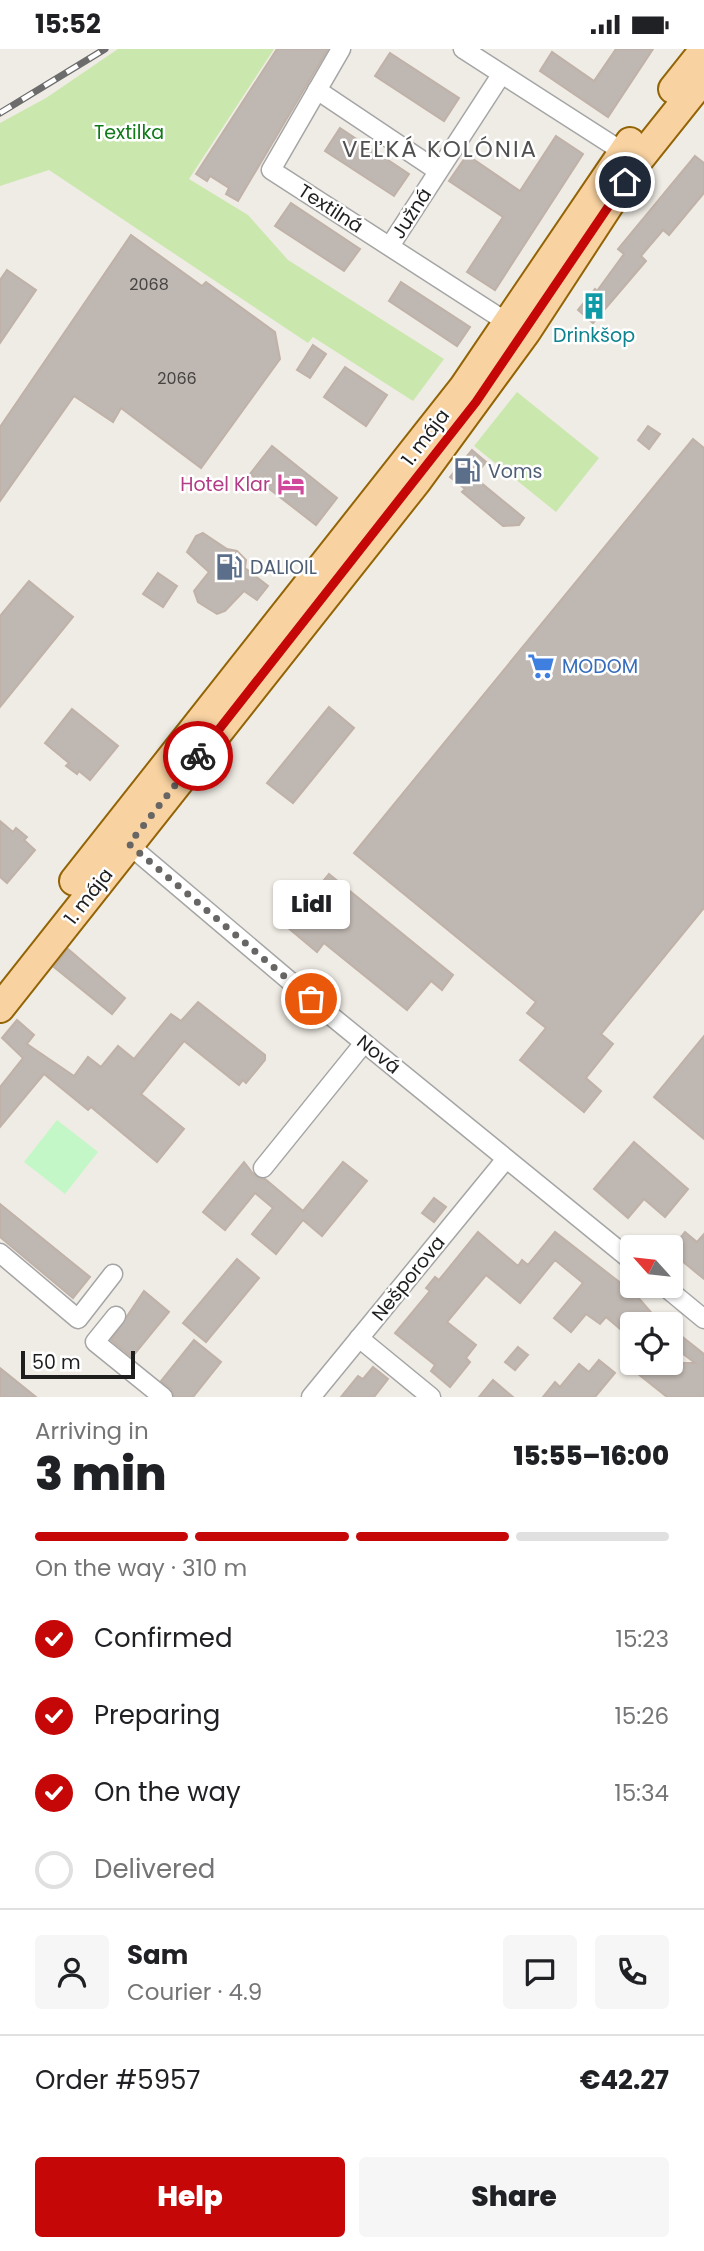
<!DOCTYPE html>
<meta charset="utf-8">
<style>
:root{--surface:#fff;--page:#f6f6f6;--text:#202124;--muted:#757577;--line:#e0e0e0;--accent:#c50708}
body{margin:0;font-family:Poppins,sans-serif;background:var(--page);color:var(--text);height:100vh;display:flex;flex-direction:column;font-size:26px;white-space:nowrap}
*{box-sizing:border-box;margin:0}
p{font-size:23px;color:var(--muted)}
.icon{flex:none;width:38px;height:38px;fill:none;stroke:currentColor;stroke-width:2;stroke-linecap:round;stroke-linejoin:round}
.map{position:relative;height:1348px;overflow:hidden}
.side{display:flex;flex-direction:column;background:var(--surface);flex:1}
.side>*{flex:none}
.needle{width:46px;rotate:297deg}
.buttons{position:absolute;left:620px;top:1186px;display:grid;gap:14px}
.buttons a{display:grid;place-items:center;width:63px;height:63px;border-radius:7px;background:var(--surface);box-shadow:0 2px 5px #0004;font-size:35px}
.scale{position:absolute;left:21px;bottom:18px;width:114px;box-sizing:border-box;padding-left:7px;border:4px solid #1e1e1e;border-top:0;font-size:19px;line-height:24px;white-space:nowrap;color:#1e1e1e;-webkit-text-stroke:5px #fff;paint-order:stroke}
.pin{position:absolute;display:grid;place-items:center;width:60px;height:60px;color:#fff;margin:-30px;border:4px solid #fff;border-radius:50%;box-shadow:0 2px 7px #0007}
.courier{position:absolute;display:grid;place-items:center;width:70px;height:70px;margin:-35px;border:5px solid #c50708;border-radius:50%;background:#fff;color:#222;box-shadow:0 2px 9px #0007}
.bubble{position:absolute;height:49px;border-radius:7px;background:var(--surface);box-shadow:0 2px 5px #0004;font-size:23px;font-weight:800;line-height:49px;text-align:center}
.head em{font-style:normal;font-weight:800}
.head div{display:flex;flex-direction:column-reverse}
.head{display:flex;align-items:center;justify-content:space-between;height:119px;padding:0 35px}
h1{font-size:46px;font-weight:800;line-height:52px}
.bar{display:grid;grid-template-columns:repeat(4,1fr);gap:10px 7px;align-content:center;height:84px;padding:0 35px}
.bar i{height:9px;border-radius:5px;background:var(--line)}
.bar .active{background:var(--accent)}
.bar p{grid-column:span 4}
.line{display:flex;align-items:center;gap:18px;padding:0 35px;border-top:2px solid var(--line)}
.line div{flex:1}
.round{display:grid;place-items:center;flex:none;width:74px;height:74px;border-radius:7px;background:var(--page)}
ol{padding:0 35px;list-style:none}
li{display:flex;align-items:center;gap:21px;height:77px}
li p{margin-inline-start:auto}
li .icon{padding:7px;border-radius:50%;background:var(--accent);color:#fff;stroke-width:4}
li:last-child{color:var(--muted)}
li i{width:38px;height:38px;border:4px solid var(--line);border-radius:50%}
.primary-button{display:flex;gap:14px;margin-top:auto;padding:14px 35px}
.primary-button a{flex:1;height:80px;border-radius:7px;background:var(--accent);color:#fff;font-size:28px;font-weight:800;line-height:80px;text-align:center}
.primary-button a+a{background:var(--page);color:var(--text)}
.status{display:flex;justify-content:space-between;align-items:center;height:49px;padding:0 35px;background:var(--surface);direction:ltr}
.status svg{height:19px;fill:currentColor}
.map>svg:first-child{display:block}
.grass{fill:#cae7ad}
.park{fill:#c4f7c7}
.building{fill:#bfb7b1;stroke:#c0b2a8;stroke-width:2}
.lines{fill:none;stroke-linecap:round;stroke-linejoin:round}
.street-casing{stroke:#a5a5a5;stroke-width:21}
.primary-casing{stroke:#936406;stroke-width:32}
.street{stroke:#fff;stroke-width:18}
.primary{stroke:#f8d2a1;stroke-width:28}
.rail-casing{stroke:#6c6c6c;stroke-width:7}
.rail{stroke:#fff;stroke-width:4.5;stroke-dasharray:13;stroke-linecap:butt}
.done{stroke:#676664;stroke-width:7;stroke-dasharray:0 12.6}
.route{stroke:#c50708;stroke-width:9}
.labels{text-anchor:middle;stroke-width:5;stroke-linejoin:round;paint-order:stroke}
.number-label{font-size:16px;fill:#464443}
.park-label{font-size:19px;fill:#107918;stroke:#fff}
.street-label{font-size:19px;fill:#1e1e1e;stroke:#fff}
.culture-label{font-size:19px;fill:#0d838f;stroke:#fff}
.service-label{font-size:19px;fill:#4e5e75;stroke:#fff;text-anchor:start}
.hotel-label{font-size:19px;fill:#b23c85;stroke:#fff;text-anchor:end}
.shop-label{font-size:19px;fill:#366cbe;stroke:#fff;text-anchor:start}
.quarter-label{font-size:23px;letter-spacing:2px;fill:#515151;stroke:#fff}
</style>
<div class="status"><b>15:52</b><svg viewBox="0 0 49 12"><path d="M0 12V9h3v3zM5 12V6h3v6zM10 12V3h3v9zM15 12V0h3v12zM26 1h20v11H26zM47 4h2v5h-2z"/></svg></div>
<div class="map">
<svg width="704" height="1348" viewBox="0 0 704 1348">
<rect width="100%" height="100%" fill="#efece5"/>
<g class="grass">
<path d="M118,0h156l-85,130 59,36 40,45 156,99 -31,42 -100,-64 -5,6 -259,-173 -49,16v-63l46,-25z"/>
<path d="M517,343l82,66 -43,54 -82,-66z"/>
</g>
<path class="park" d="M57,1071l41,32 -33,42 -41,-32z"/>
<g class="building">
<path d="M277,0h51l-90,152 -12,-7 3,-6 -19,-12 -3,5 -11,-7z"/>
<path d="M616,0h37l-45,68 -68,-46 12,-19 42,29z"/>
<path d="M390,4l69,45 -15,23 -69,-45z"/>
<path d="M340,79l69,46 -15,22 -69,-45z"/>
<path d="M556,87l27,18 -88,136 -28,-18 36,-55 -54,-36 18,-26 53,36z"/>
<path d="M695,107l9,7v30l-35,42 -6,-5 -22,26 5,5 -53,62 -15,-13 17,-21 2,2 27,-37 -6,-5z"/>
<path d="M291,154l69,46 -16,22 -69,-45z"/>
<path d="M131,186l71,51 4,-4 69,50 5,27 -79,109 -80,-60 -8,14 -39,-26 -74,105v-74z"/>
<path d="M7,221l29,20 -36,53v-63z"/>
<path d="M401,233l69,45 -13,19 -68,-45z"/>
<path d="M313,296l13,9 -16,24 -13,-8z"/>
<path d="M345,318l42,28 -21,31 -42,-29z"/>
<path d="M648,377l12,8 -11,15 -11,-9z"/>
<path d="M693,390l11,9v460l-103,126 12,10 -27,34 15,13 -17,21 -64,-52 26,-32 -19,-15 9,-11 -182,-149z"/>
<path d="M272,397l65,52 -21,27 -66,-51z"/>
<path d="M472,401l14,12 -12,15 50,41 -5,7 -16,1 -41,-34 3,-3 -15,-12z"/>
<path d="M203,484l24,16 10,2 9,9 -1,8 23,18 -11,14 -13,-9 -19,20 -8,3 -19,-12 -4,-11 15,-19 -22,-20 9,-16z"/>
<path d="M158,524l19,13 -14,21 -20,-13z"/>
<path d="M29,532l44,36 -73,90v-91z"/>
<path d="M329,658l25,21 -61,75 -26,-20z"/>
<path d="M72,660l46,37 -28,34 -11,-9 -2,3 -11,-8 3,-3 -24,-20z"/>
<path d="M0,772l13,11 3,-4 11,9 -3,3 11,10 -28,33 -7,-6z"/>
<path d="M329,825l124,101 -11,15 -11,-9 -24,29 -83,-67 -7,9 -31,-26z"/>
<path d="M68,900l57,49 -13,16 -58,-47z"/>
<path d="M198,953l67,53v5l-19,23 -3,-3 -4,5 -55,-44 -43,53 43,35 -27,33 -66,-55 -3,3 -44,-36 -44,53v-40l23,-29 -21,-20 15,-18 17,15 -7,9 47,32 14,-19 13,10 17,-21 16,13 37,-45 10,7z"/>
<path d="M704,987v103l-50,-42z"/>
<path d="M634,1093l54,47 -23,28 -21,-18 -16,19 -34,-29z"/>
<path d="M244,1113l11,14 10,3 38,32 40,-49 24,19 -45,55 -19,-16 -27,34 -24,-20 21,-26 -18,-15 -30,37 -22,-18z"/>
<path d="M434,1149l12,9 -12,15 -12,-9z"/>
<path d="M0,1155l90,73 -17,21 -73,-61z"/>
<path d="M478,1183l40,34 4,-6 6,5 27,-33 81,63 26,30h-30v14l-26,-22 -6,7 -14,-10 -15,18 -17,-14 29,-35 -28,-23 -35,43 -34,-28 -39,47 29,23 -10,13 4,4 -20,25 -19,-16 4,-6 -40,-32 35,-42 -4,-3 9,-11 4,3z"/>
<path d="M685,1183l12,10 7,-8v45l-34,-28z"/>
<path d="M237,1210l22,19 -53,64 -23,-19z"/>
<path d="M144,1242l25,21 -37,45 -21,-17z"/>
<path d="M670,1278l34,27v43h-37l-30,-24 7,-10h51l-25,-19z"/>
<path d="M194,1291l27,22 -28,35h-19l-3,-8 -10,-8z"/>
<path d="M518,1298l10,8 -13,15 -10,-8z"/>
<path d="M599,1311l16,13 -20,24h-52l12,-15 5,5 19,-23 10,8z"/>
<path d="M373,1318l15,12 -14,18h-33l17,-21 5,3z"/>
<path d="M0,1319l36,29h-36z"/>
<path d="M493,1331l20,17h-34z"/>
</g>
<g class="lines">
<defs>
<g id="street">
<path d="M341,0l-70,121 237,153"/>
<path d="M463,0l168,108"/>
<path d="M317,41l121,81"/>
<path d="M390,197l111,-171"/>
<path d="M122,790l208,176 302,246"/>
<path d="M263,1119l101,-125"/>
<path d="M0,1204l78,66 35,-45"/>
<path d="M664,1237l40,33"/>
<path d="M116,1267l-21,26 68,55"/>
<path d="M359,1289l72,59"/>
<path d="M311,1348l195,-238"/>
</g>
<g id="primary">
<path d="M673,40l31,-39"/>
<path d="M74,832l389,-493 167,-246"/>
<path d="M0,959l417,-527 109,-149 111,-170 67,-84"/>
</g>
</defs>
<use href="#street" class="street-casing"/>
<use href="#primary" class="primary-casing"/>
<use href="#street" class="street"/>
<use href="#primary" class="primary"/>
<defs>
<path id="rail" d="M0,64l105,-64"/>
</defs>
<use href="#rail" class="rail-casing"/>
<use href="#rail" class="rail"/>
</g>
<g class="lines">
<path class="done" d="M198,707l-69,88 182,155"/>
<path class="route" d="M198,707l278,-354 149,-220"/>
</g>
<defs>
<symbol id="building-bare" viewBox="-9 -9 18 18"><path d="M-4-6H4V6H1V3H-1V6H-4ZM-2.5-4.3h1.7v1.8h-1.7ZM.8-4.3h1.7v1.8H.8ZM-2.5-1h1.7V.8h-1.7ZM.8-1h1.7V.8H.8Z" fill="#0f9aa8" stroke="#fff" stroke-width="2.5" paint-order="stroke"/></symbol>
<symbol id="fuel-bare" viewBox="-9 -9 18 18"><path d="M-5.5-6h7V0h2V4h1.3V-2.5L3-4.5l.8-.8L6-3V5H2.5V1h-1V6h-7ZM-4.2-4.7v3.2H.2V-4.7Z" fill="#5c6f8a" stroke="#fff" stroke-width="2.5" paint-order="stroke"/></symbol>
<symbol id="hotel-bare" viewBox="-9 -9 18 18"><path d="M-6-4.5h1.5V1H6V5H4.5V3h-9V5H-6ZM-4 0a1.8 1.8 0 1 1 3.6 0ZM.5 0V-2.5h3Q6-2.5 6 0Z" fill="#d1479c" stroke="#fff" stroke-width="2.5" paint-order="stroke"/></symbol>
<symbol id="supermarket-bare" viewBox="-9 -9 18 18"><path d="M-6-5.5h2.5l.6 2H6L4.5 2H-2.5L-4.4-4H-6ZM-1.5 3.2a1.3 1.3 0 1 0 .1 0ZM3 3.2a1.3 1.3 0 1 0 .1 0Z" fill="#3f7fe0" stroke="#fff" stroke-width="2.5" paint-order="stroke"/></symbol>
</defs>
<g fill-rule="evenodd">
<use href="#building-bare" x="575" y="238" width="38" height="38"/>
<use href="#fuel-bare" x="448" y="403" width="38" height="38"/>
<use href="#hotel-bare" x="272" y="416" width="38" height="38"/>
<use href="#fuel-bare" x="210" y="499" width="38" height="38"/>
<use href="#supermarket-bare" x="522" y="598" width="38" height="38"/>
</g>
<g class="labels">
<g class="number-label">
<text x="149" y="241">2068</text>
<text x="177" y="335">2066</text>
</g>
<g class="park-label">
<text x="129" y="90">Textilka</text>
</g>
<g class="street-label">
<text transform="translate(331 159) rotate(33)" y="7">Textilná</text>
<text transform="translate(411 164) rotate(-57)" y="7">Južná</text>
<text transform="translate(425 388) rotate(-53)" y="7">1. mája</text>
<text transform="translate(88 847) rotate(-52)" y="7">1. mája</text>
<text transform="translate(379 1005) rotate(39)" y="7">Nová</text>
<text transform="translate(408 1229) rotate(-51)" y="7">Nešporova</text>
</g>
<g class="culture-label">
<text x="594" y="293">Drinkšop</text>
</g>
<g class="service-label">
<text x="488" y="429">Voms</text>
<text x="250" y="525">DALIOIL</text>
</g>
<g class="hotel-label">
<text x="270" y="442">Hotel Klar</text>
</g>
<g class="shop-label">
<text x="562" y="624">MODOM</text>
</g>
<g class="quarter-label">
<text x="440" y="108">VEĽKÁ KOLÓNIA</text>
</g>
</g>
</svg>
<div class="buttons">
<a><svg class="needle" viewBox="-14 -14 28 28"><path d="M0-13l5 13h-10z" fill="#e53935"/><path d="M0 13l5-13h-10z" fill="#757577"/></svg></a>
<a><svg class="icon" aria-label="locate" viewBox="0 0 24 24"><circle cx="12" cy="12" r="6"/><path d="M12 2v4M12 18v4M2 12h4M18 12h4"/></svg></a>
</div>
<div class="scale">50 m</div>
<div class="pin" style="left:311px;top:950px;background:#ea580c"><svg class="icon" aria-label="bag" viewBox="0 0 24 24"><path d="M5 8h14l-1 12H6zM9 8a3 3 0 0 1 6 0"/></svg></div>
<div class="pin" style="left:625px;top:133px;background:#1f2937"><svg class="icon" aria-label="home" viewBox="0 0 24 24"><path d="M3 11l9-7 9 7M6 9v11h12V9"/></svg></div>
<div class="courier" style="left:198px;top:707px"><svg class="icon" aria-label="bike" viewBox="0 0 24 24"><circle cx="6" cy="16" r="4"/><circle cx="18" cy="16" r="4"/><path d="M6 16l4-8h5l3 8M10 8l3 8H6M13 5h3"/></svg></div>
<div class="bubble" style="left:273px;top:831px;width:77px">Lidl</div>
</div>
<section class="side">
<div class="head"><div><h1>3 min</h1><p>Arriving in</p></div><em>15:55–16:00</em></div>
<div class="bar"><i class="active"></i><i class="active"></i><i class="active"></i><i></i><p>On the way · 310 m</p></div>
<ol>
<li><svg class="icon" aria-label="check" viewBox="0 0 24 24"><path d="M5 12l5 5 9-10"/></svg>Confirmed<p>15:23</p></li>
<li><svg class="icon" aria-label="check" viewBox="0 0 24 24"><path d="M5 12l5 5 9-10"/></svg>Preparing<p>15:26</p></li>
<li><svg class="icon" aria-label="check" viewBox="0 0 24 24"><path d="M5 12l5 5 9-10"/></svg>On the way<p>15:34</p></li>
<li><i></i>Delivered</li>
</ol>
<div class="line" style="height:126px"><a class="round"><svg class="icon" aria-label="person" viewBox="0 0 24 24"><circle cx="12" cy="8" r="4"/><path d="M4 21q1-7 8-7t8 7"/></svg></a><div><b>Sam</b><p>Courier · 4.9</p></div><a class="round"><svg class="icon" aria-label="chat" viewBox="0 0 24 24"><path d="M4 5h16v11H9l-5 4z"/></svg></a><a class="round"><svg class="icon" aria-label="phone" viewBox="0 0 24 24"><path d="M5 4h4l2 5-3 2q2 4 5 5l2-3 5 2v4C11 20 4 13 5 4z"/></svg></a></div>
<div class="line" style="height:91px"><div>Order #5957</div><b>€42.27</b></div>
<div class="primary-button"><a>Help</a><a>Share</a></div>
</section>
